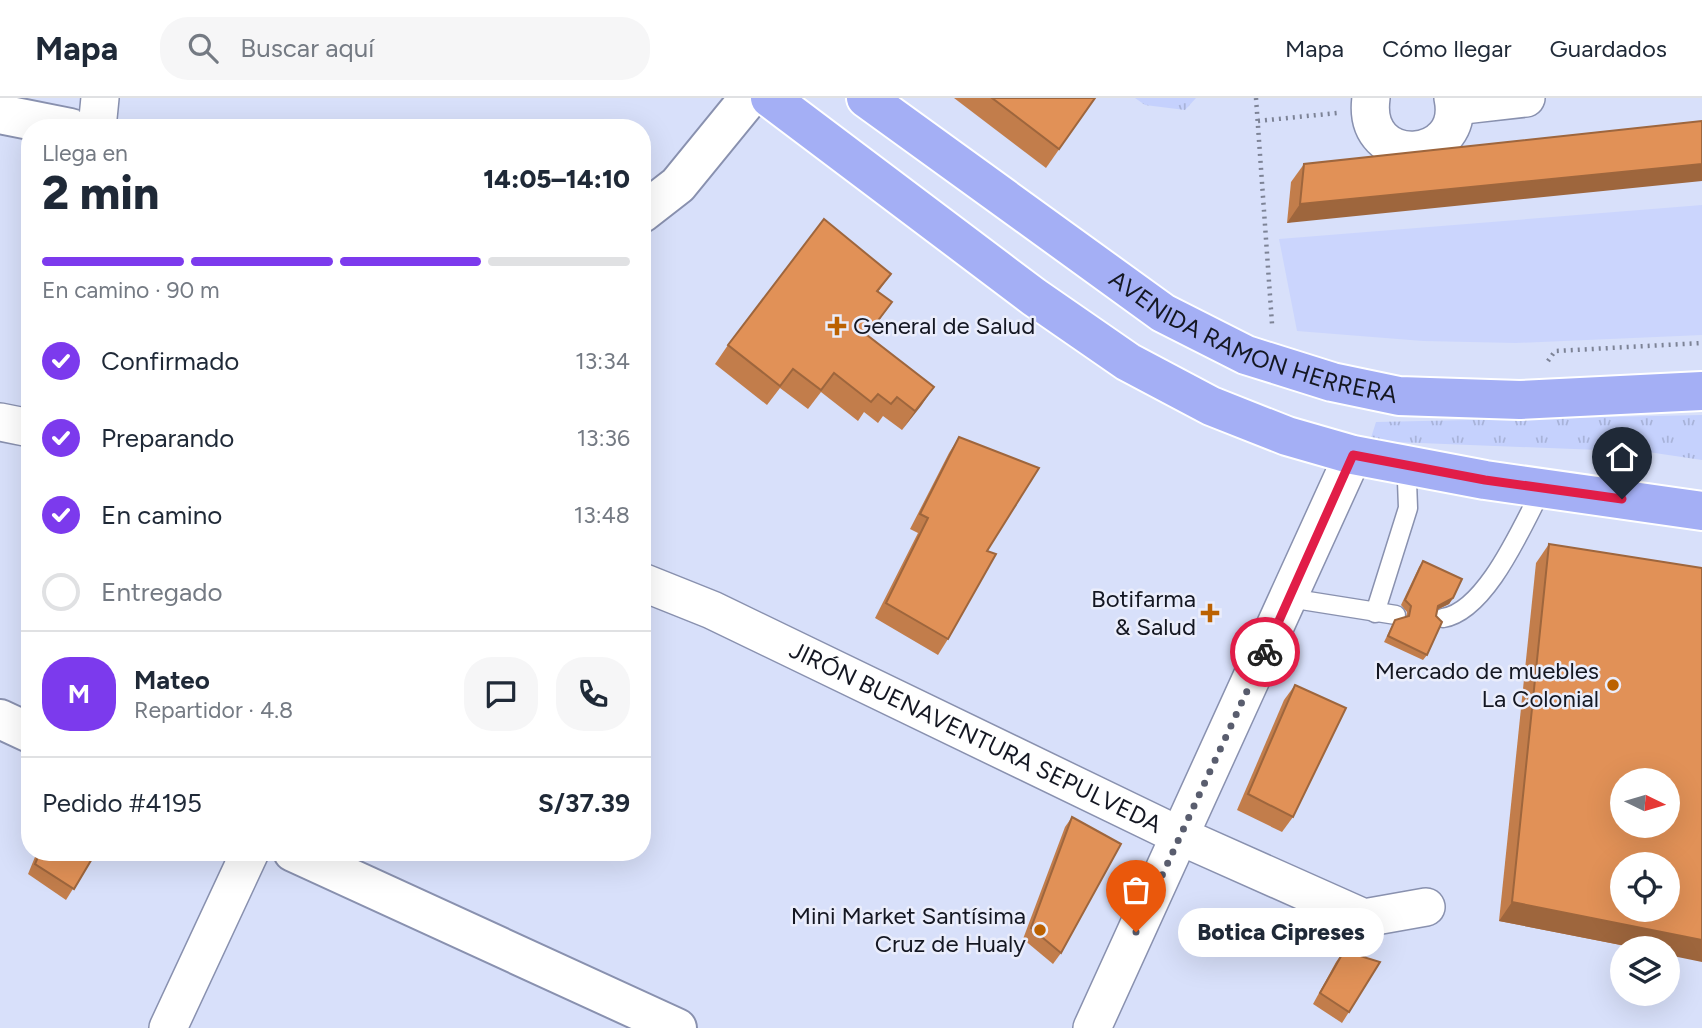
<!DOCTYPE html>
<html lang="es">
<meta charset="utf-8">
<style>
:root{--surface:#fff;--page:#f6f6f7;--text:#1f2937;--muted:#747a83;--line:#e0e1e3;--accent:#7c3aed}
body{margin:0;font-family:Figtree,sans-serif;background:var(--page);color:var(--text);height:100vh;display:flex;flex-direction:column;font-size:26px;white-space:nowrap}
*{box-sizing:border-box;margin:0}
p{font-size:23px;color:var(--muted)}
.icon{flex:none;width:38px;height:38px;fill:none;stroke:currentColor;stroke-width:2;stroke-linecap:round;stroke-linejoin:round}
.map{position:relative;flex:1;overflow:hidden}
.sheet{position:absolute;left:21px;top:21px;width:630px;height:742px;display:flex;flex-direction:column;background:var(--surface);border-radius:28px;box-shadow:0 7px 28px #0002}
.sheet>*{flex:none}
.needle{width:46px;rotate:95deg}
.buttons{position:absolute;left:1610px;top:670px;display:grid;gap:14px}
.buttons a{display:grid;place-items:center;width:70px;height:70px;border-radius:50%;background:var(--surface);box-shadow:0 7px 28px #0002;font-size:35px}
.pin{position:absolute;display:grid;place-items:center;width:60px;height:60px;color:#fff;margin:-72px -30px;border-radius:50% 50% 50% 0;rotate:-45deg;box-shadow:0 0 7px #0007}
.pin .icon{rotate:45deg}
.courier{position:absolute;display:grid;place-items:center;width:70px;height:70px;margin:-35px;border:5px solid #e11d48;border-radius:50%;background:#fff;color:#222;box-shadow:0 2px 9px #0007}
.bubble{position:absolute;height:49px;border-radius:24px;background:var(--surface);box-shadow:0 7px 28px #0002;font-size:23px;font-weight:800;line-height:49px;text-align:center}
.head em{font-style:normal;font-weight:800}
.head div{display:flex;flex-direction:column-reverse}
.head{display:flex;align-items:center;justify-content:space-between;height:119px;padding:0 21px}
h1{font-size:46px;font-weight:800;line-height:52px}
.bar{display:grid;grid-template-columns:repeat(4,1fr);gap:10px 7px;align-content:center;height:84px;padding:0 21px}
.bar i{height:9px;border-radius:5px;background:var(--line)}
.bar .current{background:var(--accent)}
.bar p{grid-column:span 4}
.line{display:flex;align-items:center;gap:18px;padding:0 21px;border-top:2px solid var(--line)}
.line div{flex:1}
.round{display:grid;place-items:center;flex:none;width:74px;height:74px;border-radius:28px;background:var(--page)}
ol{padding:0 21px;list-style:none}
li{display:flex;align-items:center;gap:21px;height:77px}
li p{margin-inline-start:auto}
li .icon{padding:7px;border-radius:50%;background:var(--accent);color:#fff;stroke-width:4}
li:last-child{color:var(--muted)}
li i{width:38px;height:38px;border:4px solid var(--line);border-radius:50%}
header{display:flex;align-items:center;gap:42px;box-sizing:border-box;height:98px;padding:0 35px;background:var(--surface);border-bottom:2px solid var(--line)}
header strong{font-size:33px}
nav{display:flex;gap:38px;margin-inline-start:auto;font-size:24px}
.search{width:490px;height:63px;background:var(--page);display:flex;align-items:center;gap:18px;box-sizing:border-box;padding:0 24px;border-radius:28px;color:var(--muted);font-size:26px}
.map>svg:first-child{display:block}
.built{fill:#cbd5fd}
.grass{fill:url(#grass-tufts)}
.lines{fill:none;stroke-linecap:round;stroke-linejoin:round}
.lane-casing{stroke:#8991af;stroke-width:21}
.street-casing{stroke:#8991af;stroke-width:40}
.secondary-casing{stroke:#8991af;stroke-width:42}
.primary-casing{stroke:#fff;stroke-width:42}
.path{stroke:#7d8396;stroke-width:4.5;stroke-dasharray:2 5;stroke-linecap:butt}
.lane{stroke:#fff;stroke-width:18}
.street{stroke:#fff;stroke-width:37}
.secondary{stroke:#fff;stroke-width:38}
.primary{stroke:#a4aff5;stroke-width:38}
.wall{fill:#c27d4b}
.shaded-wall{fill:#9e663d}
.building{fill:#e19157;stroke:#9e663d;stroke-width:2;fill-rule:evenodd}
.done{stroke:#595d6e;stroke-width:7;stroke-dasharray:0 12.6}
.route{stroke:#e11d48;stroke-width:9}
.poi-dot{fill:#bb6101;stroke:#eaedfb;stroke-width:2.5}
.labels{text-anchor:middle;stroke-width:5;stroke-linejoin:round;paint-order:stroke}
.poi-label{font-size:24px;fill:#141722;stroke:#eaedfb;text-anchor:end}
.street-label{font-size:24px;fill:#141722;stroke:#eaedfb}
</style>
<header>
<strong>Mapa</strong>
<div class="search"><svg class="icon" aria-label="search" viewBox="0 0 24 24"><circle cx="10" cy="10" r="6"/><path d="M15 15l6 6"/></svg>Buscar aquí</div>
<nav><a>Mapa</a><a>Cómo llegar</a><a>Guardados</a></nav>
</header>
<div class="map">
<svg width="1702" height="930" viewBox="0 0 1702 930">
<defs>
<pattern id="grass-tufts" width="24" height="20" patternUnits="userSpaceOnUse" patternTransform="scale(1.75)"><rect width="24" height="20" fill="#c5d1fd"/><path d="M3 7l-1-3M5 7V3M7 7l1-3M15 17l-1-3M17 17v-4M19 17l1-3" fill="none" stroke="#a8b3d9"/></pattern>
</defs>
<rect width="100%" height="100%" fill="#d8e0fa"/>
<path class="built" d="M1702,107v130l-186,8 -93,-2 -126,-10 -18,-92z"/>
<g class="grass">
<path d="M1135,0h61l-11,12 -40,-5z"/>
<path d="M1702,317v45l-54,-8 -278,-11 6,-19z"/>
</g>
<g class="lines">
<defs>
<g id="lane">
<path d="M1289,500l107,17"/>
<path d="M1375,515l33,-105 -1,-27 -10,-17"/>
<path d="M1443,520c44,-7 80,-94 100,-131"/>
</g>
<g id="street">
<path d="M1371,0c-10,73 96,66 82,0"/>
<path d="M1455,8l71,-8"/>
<path d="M97,30l3,-30"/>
<path d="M0,324l30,6"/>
<path id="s1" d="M642,484l70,28 468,226 184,82 62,-11"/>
<path d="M168,930l82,-176"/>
<path d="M1092,930l261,-573"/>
</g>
<g id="secondary">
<path d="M0,16l70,14"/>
<path d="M642,115l36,-28 71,-87"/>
<path d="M0,621l30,14"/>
<path d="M293,754l384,176"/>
</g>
<g id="primary">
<path d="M770,0l264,199 94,65 83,44 76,30 66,19 132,25 217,31"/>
<path id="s2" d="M866,0l297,215 83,42 86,27 67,14 121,4 182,-9"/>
</g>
</defs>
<use href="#lane" class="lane-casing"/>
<use href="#street" class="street-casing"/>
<use href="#secondary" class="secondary-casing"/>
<use href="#primary" class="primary-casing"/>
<g class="path">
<path d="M1256,0l16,226"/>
<path d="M1258,23l79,-8"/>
<path d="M1548,263l7,-10 147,-8"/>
</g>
<use href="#lane" class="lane"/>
<use href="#street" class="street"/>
<use href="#secondary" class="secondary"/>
<use href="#primary" class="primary"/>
</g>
<g class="wall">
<path d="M954,0h141l-49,70z"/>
<path d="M1702,23l-415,102 4,-41 13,-18z"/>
<path d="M891,176l-13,18 14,10 -24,34 66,51 -32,43 -19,-14 -5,7 -14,-11 -6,9 -37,-29 -13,17 -28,-21 -13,17 -52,-41 13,-19z"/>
<path d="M959,339l28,114 -39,88 -10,16 -63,-37 43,-85 -8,-4 39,-76z"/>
<path d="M1549,446l119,404h-32l-137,-27 37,-358z"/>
<path d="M1423,463l30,37 -4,6 -12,6 -10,45 -4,5 -39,-18 11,-22 11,-3 1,-5 -6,-7 18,-38z"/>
<path d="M1295,587l-2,132 -11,15 -45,-22 47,-110z"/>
<path d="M1072,719l-11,136 -8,11 -30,-25 42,-112z"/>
<path d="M37,754h59l-30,48 -38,-26z"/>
<path d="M1344,853l5,61 -7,11 -29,-19 23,-42z"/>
</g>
<g class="shaded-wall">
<path d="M1702,66v17l-415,42 13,-19z"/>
<path d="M934,289l-13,19 -19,24 13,-19z"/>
<path d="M1453,500l-4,6 -15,7 4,-5z"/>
<path d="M1512,804l190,38v22l-34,-7v-7h-32l-137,-27z"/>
</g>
<g class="building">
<path d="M992,0h103l-36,51z"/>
<path d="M1702,23v43l-402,40 4,-40z"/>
<path d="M824,121l67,55 -14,17 15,11 -25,33 67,52 -19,24 -18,-14 -6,7 -13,-10 -7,8 -37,-29 -13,17 -28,-21 -13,17 -52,-41z"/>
<path d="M959,339l80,31 -52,83 9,3 -48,85 -62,-36 42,-85 -8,-4z"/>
<path d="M1549,446l153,24v372l-190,-38zM1622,682h46v46h-46zM1622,766h46v46h-46z"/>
<path d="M1423,463l39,18 -9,19 -15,8 -2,10 6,6 -15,33 -39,-19 7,-16 14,-4 2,-10 -6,-6z"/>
<path d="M1295,587l51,23 -53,109 -45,-23z"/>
<path d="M1072,719l49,27 -60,109 -30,-25z"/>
<path d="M40,754h56l-22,37 -39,-25z"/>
<path d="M1344,853l36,11 -31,50 -29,-19z"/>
</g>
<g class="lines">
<path class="done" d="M1136,834l129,-280"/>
<path class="route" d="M1265,554l88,-197 132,25 137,19"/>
</g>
<g class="poi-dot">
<path d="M833.5 217.5h7v7h7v7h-7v7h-7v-7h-7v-7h7z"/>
<path d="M1206.5 504.5h7v7h7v7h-7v7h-7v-7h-7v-7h7z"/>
<circle cx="1613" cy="587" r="7"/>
<circle cx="1040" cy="832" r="7"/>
</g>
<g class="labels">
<g class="poi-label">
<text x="853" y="236" text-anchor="start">General de Salud</text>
<text x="1196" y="509">Botifarma<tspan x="1196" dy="28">&amp; Salud</tspan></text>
<text x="1599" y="581">Mercado de muebles<tspan x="1599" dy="28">La Colonial</tspan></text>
<text x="1026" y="826">Mini Market Santísima<tspan x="1026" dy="28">Cruz de Hualy</tspan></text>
</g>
<g class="street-label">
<text dy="8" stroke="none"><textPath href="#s2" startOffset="460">AVENIDA RAMON HERRERA</textPath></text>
<text dy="8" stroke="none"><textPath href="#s1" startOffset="368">JIRÓN BUENAVENTURA SEPULVEDA</textPath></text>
</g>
</g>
</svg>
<div class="buttons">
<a><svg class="needle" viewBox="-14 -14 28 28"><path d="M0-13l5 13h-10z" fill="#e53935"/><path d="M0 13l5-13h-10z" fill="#747a83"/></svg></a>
<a><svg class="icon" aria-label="locate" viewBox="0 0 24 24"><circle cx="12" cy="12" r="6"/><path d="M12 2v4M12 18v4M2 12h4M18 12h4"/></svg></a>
<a><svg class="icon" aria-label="layers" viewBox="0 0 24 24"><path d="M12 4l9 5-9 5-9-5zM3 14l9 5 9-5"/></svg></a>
</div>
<div class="pin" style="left:1136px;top:834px;background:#ea580c"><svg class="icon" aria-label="bag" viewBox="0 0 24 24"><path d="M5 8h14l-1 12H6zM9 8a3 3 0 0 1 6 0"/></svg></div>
<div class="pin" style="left:1622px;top:401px;background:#1f2937"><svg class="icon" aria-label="home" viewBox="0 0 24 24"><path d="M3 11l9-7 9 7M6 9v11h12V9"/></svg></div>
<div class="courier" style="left:1265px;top:554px"><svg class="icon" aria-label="bike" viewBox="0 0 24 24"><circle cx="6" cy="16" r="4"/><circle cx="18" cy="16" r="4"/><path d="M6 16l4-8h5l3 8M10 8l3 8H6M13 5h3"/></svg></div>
<div class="bubble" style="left:1178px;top:810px;width:206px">Botica Cipreses</div>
<section class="sheet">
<div class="head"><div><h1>2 min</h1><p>Llega en</p></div><em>14:05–14:10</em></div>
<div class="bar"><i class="current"></i><i class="current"></i><i class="current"></i><i></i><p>En camino · 90 m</p></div>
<ol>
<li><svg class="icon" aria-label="check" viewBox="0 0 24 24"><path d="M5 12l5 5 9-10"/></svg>Confirmado<p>13:34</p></li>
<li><svg class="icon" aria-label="check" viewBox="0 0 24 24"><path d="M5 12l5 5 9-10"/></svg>Preparando<p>13:36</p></li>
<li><svg class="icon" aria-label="check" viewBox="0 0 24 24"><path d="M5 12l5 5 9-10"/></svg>En camino<p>13:48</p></li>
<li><i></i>Entregado</li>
</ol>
<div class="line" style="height:126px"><b class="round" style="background:var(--accent);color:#fff">M</b><div><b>Mateo</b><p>Repartidor · 4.8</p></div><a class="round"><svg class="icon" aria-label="chat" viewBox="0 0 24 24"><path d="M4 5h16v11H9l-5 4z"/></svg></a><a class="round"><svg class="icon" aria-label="phone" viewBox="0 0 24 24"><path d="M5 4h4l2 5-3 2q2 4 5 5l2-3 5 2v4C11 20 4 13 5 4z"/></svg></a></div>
<div class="line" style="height:91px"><div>Pedido #4195</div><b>S/37.39</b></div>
</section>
</div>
